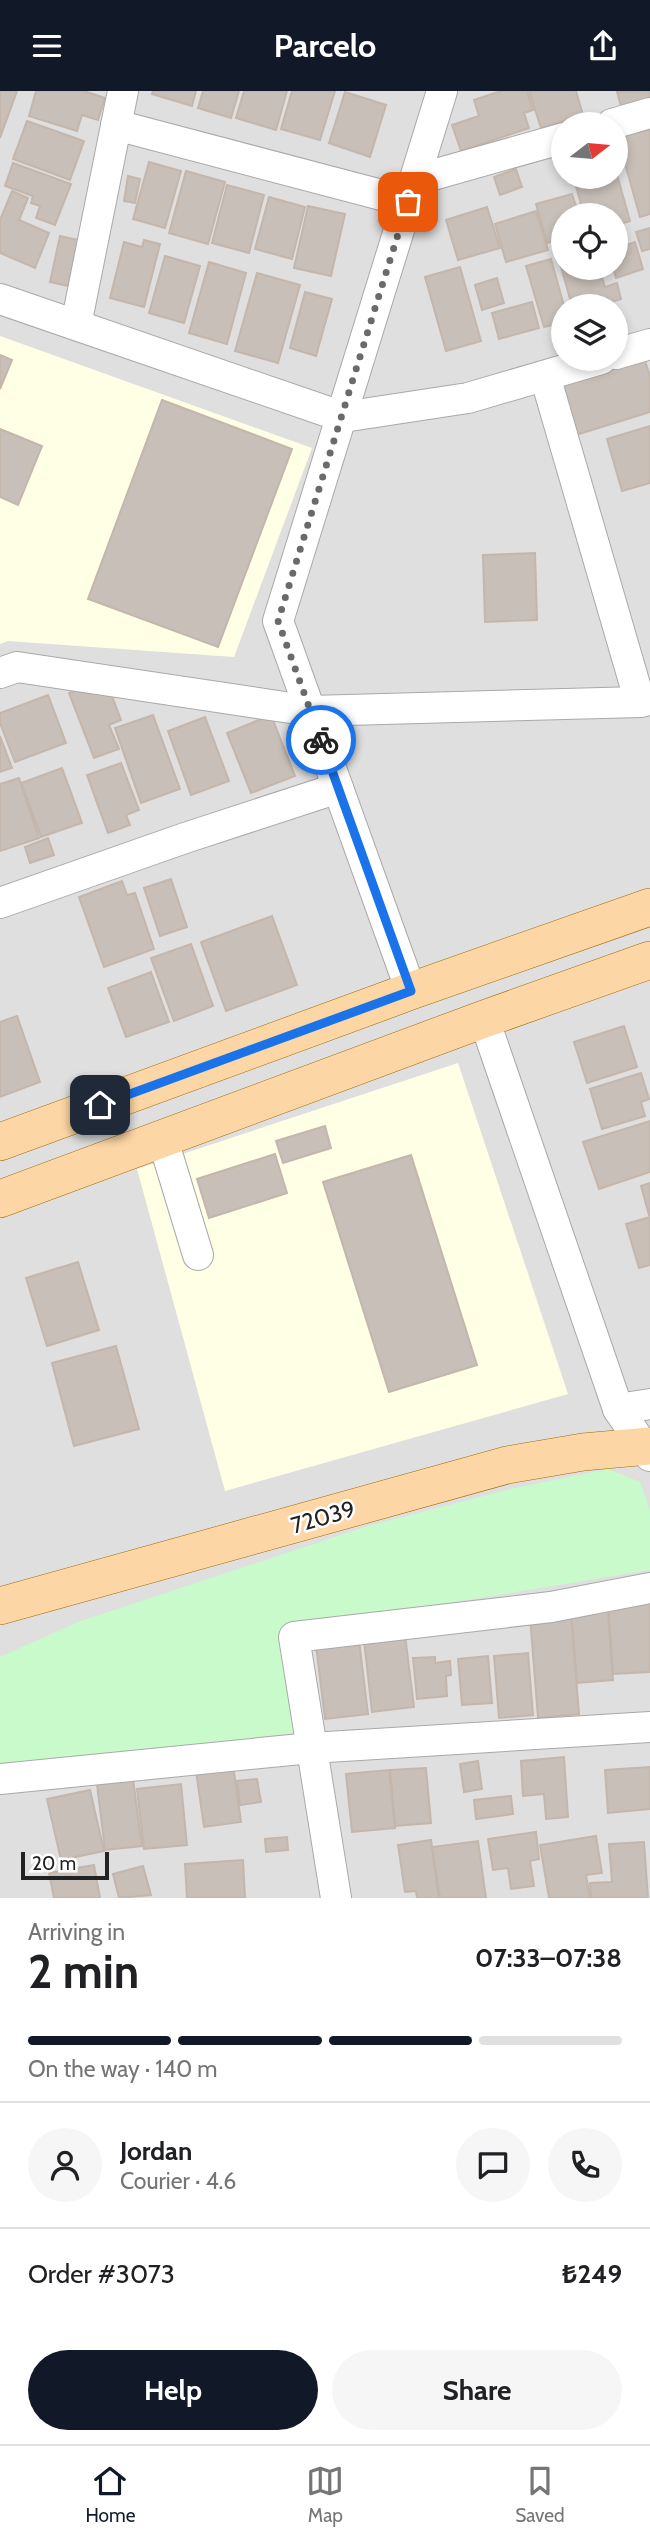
<!DOCTYPE html>
<meta charset="utf-8">
<style>
:root{--surface:#fff;--page:#f6f6f6;--text:#202124;--muted:#757577;--line:#e0e0e0;--accent:#111827}
body{margin:0;font-family:Cabin,sans-serif;background:var(--page);color:var(--text);height:100vh;display:flex;flex-direction:column;font-size:26px;white-space:nowrap}
*{box-sizing:border-box;margin:0}
p{font-size:23px;color:var(--muted)}
.icon{flex:none;width:38px;height:38px;fill:none;stroke:currentColor;stroke-width:2;stroke-linecap:round;stroke-linejoin:round}
.map{position:relative;height:1807px;overflow:hidden}
.panel{display:flex;flex-direction:column;background:var(--surface);flex:1}
.panel>*{flex:none}
.needle{width:46px;rotate:74deg}
.fabs{position:absolute;left:551px;top:21px;display:grid;gap:14px}
.fabs a{display:grid;place-items:center;width:77px;height:77px;border-radius:50%;background:var(--surface);box-shadow:0 4px 10px #0003;font-size:35px}
.scale{position:absolute;left:21px;bottom:18px;width:88px;box-sizing:border-box;padding-left:7px;border:4px solid #222;border-top:0;font-size:19px;line-height:24px;white-space:nowrap;color:#222;-webkit-text-stroke:5px #fff;paint-order:stroke}
.pin{position:absolute;display:grid;place-items:center;width:60px;height:60px;color:#fff;margin:-30px;border-radius:14px;box-shadow:0 4px 10px #0006}
.courier{position:absolute;display:grid;place-items:center;width:70px;height:70px;margin:-35px;border:5px solid #1a73e8;border-radius:50%;background:#fff;color:#222;box-shadow:0 2px 9px #0007}
.summary em{font-style:normal;font-weight:700}
.summary div{display:flex;flex-direction:column-reverse}
.summary{display:flex;align-items:center;justify-content:space-between;height:119px;padding:0 28px}
h1{font-size:46px;font-weight:700;line-height:52px}
.bar{display:grid;grid-template-columns:repeat(4,1fr);gap:10px 7px;align-content:center;height:84px;padding:0 28px}
.bar i{height:9px;border-radius:5px;background:var(--line)}
.bar .on{background:var(--accent)}
.bar p{grid-column:span 4}
.line{display:flex;align-items:center;gap:18px;padding:0 28px;border-top:2px solid var(--line)}
.line div{flex:1}
.round{display:grid;place-items:center;flex:none;width:74px;height:74px;border-radius:37px;background:var(--page)}
.action{display:flex;gap:14px;margin-top:auto;padding:14px 28px}
.action a{flex:1;height:80px;border-radius:42px;background:var(--accent);color:#fff;font-size:28px;font-weight:700;line-height:80px;text-align:center}
.action a+a{background:var(--page);color:var(--text)}
header{display:flex;justify-content:space-between;align-items:center;height:91px;padding:0 28px;background:var(--accent);color:#fff;font-size:32px;font-weight:700}
.dock{display:flex;justify-content:space-around;align-items:center;height:98px;border-top:2px solid var(--line);background:var(--surface);font-size:19px;color:var(--muted)}
.dock a{display:grid;justify-items:center;gap:4px}
.dock .on{color:var(--accent)}
.map>svg:first-child{display:block}
.residential{fill:#e0dfdf;fill-rule:evenodd}
.education{fill:#ffffe5}
.park{fill:#c8facc}
.building{fill:#c7bfb8;stroke:#c4b6ab;stroke-width:2}
.lines{fill:none;stroke-linecap:round;stroke-linejoin:round}
.minor-casing{stroke:#a9a9a9;stroke-width:32}
.major-casing{stroke:#a06b00;stroke-width:38}
.minor{stroke:#fff;stroke-width:30}
.major{stroke:#fcd6a4;stroke-width:37}
.done{stroke:#6b6a68;stroke-width:7;stroke-dasharray:0 12.6}
.route{stroke:#1a73e8;stroke-width:9}
.labels{text-anchor:middle;stroke-width:5;stroke-linejoin:round;paint-order:stroke}
.street-label{font-size:23px;fill:#222;stroke:#fff}
</style>
<header><svg class="icon" aria-label="menu" viewBox="0 0 24 24"><path d="M4 6h16M4 12h16M4 18h16"/></svg>Parcelo<svg class="icon" aria-label="share" viewBox="0 0 24 24"><path d="M12 15V3M7 8l5-5 5 5M5 13v7h14v-7"/></svg></header>
<div class="map">
<svg width="650" height="1807" viewBox="0 0 650 1807">
<rect width="100%" height="100%" fill="#f2efe9"/>
<path class="residential" d="M0,0h650v1807h-650zM564,33h52v53h-52zM564,124h52v53h-52zM564,215h52v53h-52z"/>
<g class="education">
<path d="M0,245l312,112 -78,209 -226,-16 -8,3z"/>
<path d="M458,972l110,331 -343,97 -88,-322z"/>
</g>
<path class="park" d="M608,1378l32,13 10,29v59l-354,58 2,105 -298,32v-108l78,-35 290,-96 147,-38z"/>
<g class="building">
<path d="M0,0h17l-17,47z"/>
<path d="M36,0h48l21,7 -7,22 -16,-5 -5,16 -48,-15z"/>
<path d="M153,0h43l-4,15 -40,-12z"/>
<path d="M203,0h36l-8,27 -33,-10z"/>
<path d="M244,0h43l-11,39 -40,-12z"/>
<path d="M292,0h43l-15,49 -39,-11z"/>
<path d="M501,0h26l6,19 -9,3 5,15 -68,23 -9,-26 27,-9 -5,-16z"/>
<path d="M529,0h47l7,24 -42,13z"/>
<path d="M650,0v15l-27,7 -6,-21z"/>
<path d="M345,1l41,13 -16,52 -41,-14z"/>
<path d="M27,30l57,20 -14,39 -57,-21z"/>
<path d="M650,35v88l-10,3 -23,-82z"/>
<path d="M149,71l32,9 -16,57 -32,-9z"/>
<path d="M13,72l58,21 -16,41 -19,-7 4,-12 -9,-3 2,-7 -28,-10z"/>
<path d="M516,78l6,18 -22,8 -6,-18z"/>
<path d="M186,80l39,11 -17,62 -39,-11z"/>
<path d="M616,80l14,50 -14,4v-10h-32l-10,-36 8,-2h34z"/>
<path d="M128,85l12,3 -5,24 -11,-2z"/>
<path d="M227,94l37,10 -15,58 -37,-10z"/>
<path d="M12,100l16,7 -9,22 30,13 -14,35 -35,-15v-33z"/>
<path d="M572,103l7,21h-15v23l-17,5 -11,-39z"/>
<path d="M269,106l36,10 -13,52 -37,-10z"/>
<path d="M308,115l37,8 -14,62 -37,-8z"/>
<path d="M487,116l13,41 -42,12 -12,-40z"/>
<path d="M536,120l12,39 -42,12 -11,-38z"/>
<path d="M650,137v21l-8,2 -6,-19z"/>
<path d="M619,138l5,17 11,-4 8,27 -27,9 -3,-10h3v-38z"/>
<path d="M60,145l18,4 -10,46 -18,-4z"/>
<path d="M144,149l16,4 -16,63 -34,-9 14,-56 18,5z"/>
<path d="M564,163v14h35l6,19 12,-4 4,16 -23,7h-26l-14,-50z"/>
<path d="M165,165l35,10 -16,57 -35,-10z"/>
<path d="M551,168l13,47v16l-20,5 -18,-61z"/>
<path d="M209,171l37,11 -19,71 -38,-11z"/>
<path d="M460,176l21,74 -35,10 -21,-74z"/>
<path d="M257,182l43,12 -22,78 -43,-12z"/>
<path d="M497,187l7,25 -22,7 -7,-25z"/>
<path d="M305,201l27,7 -16,57 -26,-8z"/>
<path d="M532,211l7,26 -40,11 -7,-26z"/>
<path d="M641,258l9,27v36l-77,24 -19,-60z"/>
<path d="M0,264l12,5 -12,29z"/>
<path d="M162,309l130,49 -74,198 -130,-48z"/>
<path d="M650,335v57l-28,8 -15,-52z"/>
<path d="M0,338l42,17 -24,59 -18,-8z"/>
<path d="M535,462l2,67 -52,2 -2,-67z"/>
<path d="M87,596l23,4 11,29 -12,5 10,24 -25,9 -25,-65z"/>
<path d="M48,604l18,48 -51,19 -15,-39v-10z"/>
<path d="M153,624l27,74 -39,14 -26,-75z"/>
<path d="M271,624l24,61 -44,17 -24,-60z"/>
<path d="M205,626l24,64 -38,14 -23,-64z"/>
<path d="M0,645l12,32 -12,4z"/>
<path d="M121,672l18,47 -13,5 4,10 -22,8 -21,-58z"/>
<path d="M62,677l20,55 -41,14 -20,-54z"/>
<path d="M19,687l20,60 -39,13v-67z"/>
<path d="M48,747l6,17 -24,8 -5,-16z"/>
<path d="M171,788l16,48 -27,9 -16,-48z"/>
<path d="M122,790l5,14 8,-2 19,56 -50,18 -25,-70z"/>
<path d="M272,825l25,69 -71,26 -25,-69z"/>
<path d="M191,853l22,62 -39,15 -23,-63z"/>
<path d="M151,881l18,50 -43,15 -18,-49z"/>
<path d="M17,925l23,66 -40,15v-75z"/>
<path d="M624,935l13,41 -50,16 -13,-41z"/>
<path d="M641,982l8,26 -8,3 4,14 -43,13 -12,-40z"/>
<path d="M650,1030v51l-51,17 -16,-47z"/>
<path d="M325,1035l6,22 -48,15 -7,-22z"/>
<path d="M275,1063l12,39 -78,25 -12,-39z"/>
<path d="M411,1064l66,210 -88,27 -66,-210z"/>
<path d="M650,1092v32h-1l-8,-29z"/>
<path d="M650,1126v48l-11,3 -13,-44z"/>
<path d="M78,1171l21,68 -52,16 -21,-68z"/>
<path d="M116,1255l23,83 -65,17 -22,-83z"/>
<path d="M650,1512v69l-37,2 -5,-68z"/>
<path d="M608,1520l5,69 -36,3 -6,-69z"/>
<path d="M571,1523l8,100 -41,4 -8,-101z"/>
<path d="M405,1544l9,72 -42,5 -8,-72z"/>
<path d="M359,1549l9,74 -43,5 -9,-74z"/>
<path d="M528,1562l5,62 -34,3 -5,-62z"/>
<path d="M488,1565l4,47 -30,2 -4,-46z"/>
<path d="M435,1566v6l15,-2 1,14 -5,1 1,20 -30,3 -4,-41z"/>
<path d="M564,1666l4,60 -22,2 -2,-25 -21,2 -2,-35z"/>
<path d="M478,1670l4,28 -18,3 -4,-28z"/>
<path d="M233,1674l8,57 -37,5 -8,-56z"/>
<path d="M650,1676v42l-42,4 -3,-43z"/>
<path d="M426,1677l5,55 -36,3 -5,-56z"/>
<path d="M389,1679l6,58 -43,4 -6,-58z"/>
<path d="M133,1688l9,67 -37,4 -8,-66z"/>
<path d="M257,1688l4,23 -21,3 -3,-24z"/>
<path d="M181,1693l6,61 -43,4 -7,-60z"/>
<path d="M90,1699l14,61 -43,9 -14,-61z"/>
<path d="M511,1705l2,18 -37,5 -2,-19z"/>
<path d="M536,1741l3,27 -9,2 4,25 -23,3 -3,-21 -15,2 -5,-31z"/>
<path d="M596,1745l6,37 -16,2 4,23h-41l-9,-53z"/>
<path d="M287,1746l1,13 -22,2 -1,-13z"/>
<path d="M431,1749l8,58h-22l-1,-7 -11,1 -7,-47z"/>
<path d="M478,1750l8,57h-46l-8,-51z"/>
<path d="M644,1751l4,56h-57l-1,-15 22,-1 -3,-38z"/>
<path d="M243,1769l2,38h-58l-2,-34z"/>
<path d="M94,1774l6,33h-46l-5,-25z"/>
<path d="M143,1775l8,29 -32,3 -6,-24z"/>
</g>
<g class="lines">
<defs>
<g id="minor">
<path d="M612,33l38,-11"/>
<path d="M116,34l292,77"/>
<path d="M415,89l149,-42"/>
<path d="M0,208l343,118 125,-19 133,-39"/>
<path d="M76,234l47,-234"/>
<path d="M616,263l34,-10"/>
<path d="M545,285l95,326"/>
<path d="M0,582l17,-6 294,44 329,-9 10,-2"/>
<path d="M0,812l185,-65 153,-50"/>
<path d="M411,900l-133,-370 164,-530"/>
<path d="M484,928l134,390 32,47"/>
<path d="M163,1049l35,115"/>
<path d="M618,1318l32,-5"/>
<path d="M0,1688l311,-31 339,-21"/>
<path d="M336,1807l-42,-261 257,-30 99,-19"/>
</g>
<g id="major">
<path d="M0,1051l411,-151 239,-84"/>
<path d="M0,1108l484,-180 166,-59"/>
<path d="M0,1515l507,-141 76,-13 67,-6"/>
</g>
</defs>
<use href="#minor" class="minor-casing"/>
<use href="#major" class="major-casing"/>
<use href="#minor" class="minor"/>
<use href="#major" class="major"/>
</g>
<g class="lines">
<path class="done" d="M321,649l-43,-119 130,-419"/>
<path class="route" d="M100,1014l311,-114 -90,-251"/>
</g>
<g class="labels">
<g class="street-label">
<text transform="translate(323 1426) rotate(-16)" y="8">72039</text>
</g>
</g>
</svg>
<div class="fabs">
<a><svg class="needle" viewBox="-14 -14 28 28"><path d="M0-13l5 13h-10z" fill="#e53935"/><path d="M0 13l5-13h-10z" fill="#757577"/></svg></a>
<a><svg class="icon" aria-label="locate" viewBox="0 0 24 24"><circle cx="12" cy="12" r="6"/><path d="M12 2v4M12 18v4M2 12h4M18 12h4"/></svg></a>
<a><svg class="icon" aria-label="layers" viewBox="0 0 24 24"><path d="M12 4l9 5-9 5-9-5zM3 14l9 5 9-5"/></svg></a>
</div>
<div class="scale">20 m</div>
<div class="pin" style="left:408px;top:111px;background:#ea580c"><svg class="icon" aria-label="bag" viewBox="0 0 24 24"><path d="M5 8h14l-1 12H6zM9 8a3 3 0 0 1 6 0"/></svg></div>
<div class="pin" style="left:100px;top:1014px;background:#1f2937"><svg class="icon" aria-label="home" viewBox="0 0 24 24"><path d="M3 11l9-7 9 7M6 9v11h12V9"/></svg></div>
<div class="courier" style="left:321px;top:649px"><svg class="icon" aria-label="bike" viewBox="0 0 24 24"><circle cx="6" cy="16" r="4"/><circle cx="18" cy="16" r="4"/><path d="M6 16l4-8h5l3 8M10 8l3 8H6M13 5h3"/></svg></div>
</div>
<section class="panel">
<div class="summary"><div><h1>2 min</h1><p>Arriving in</p></div><em>07:33–07:38</em></div>
<div class="bar"><i class="on"></i><i class="on"></i><i class="on"></i><i></i><p>On the way · 140 m</p></div>
<div class="line" style="height:126px"><a class="round"><svg class="icon" aria-label="person" viewBox="0 0 24 24"><circle cx="12" cy="8" r="4"/><path d="M4 21q1-7 8-7t8 7"/></svg></a><div><b>Jordan</b><p>Courier · 4.6</p></div><a class="round"><svg class="icon" aria-label="chat" viewBox="0 0 24 24"><path d="M4 5h16v11H9l-5 4z"/></svg></a><a class="round"><svg class="icon" aria-label="phone" viewBox="0 0 24 24"><path d="M5 4h4l2 5-3 2q2 4 5 5l2-3 5 2v4C11 20 4 13 5 4z"/></svg></a></div>
<div class="line" style="height:91px"><div>Order #3073</div><b>₺249</b></div>
<div class="action"><a>Help</a><a>Share</a></div>
</section>
<nav class="dock">
<a class="on"><svg class="icon" aria-label="home" viewBox="0 0 24 24"><path d="M3 11l9-7 9 7M6 9v11h12V9"/></svg>Home</a>
<a><svg class="icon" aria-label="map" viewBox="0 0 24 24"><path d="M3 6l6-2 6 2 6-2v14l-6 2-6-2-6 2zM9 4v14M15 6v14"/></svg>Map</a>
<a><svg class="icon" aria-label="saved" viewBox="0 0 24 24"><path d="M7 4h10v16l-5-4-5 4z"/></svg>Saved</a>
</nav>
